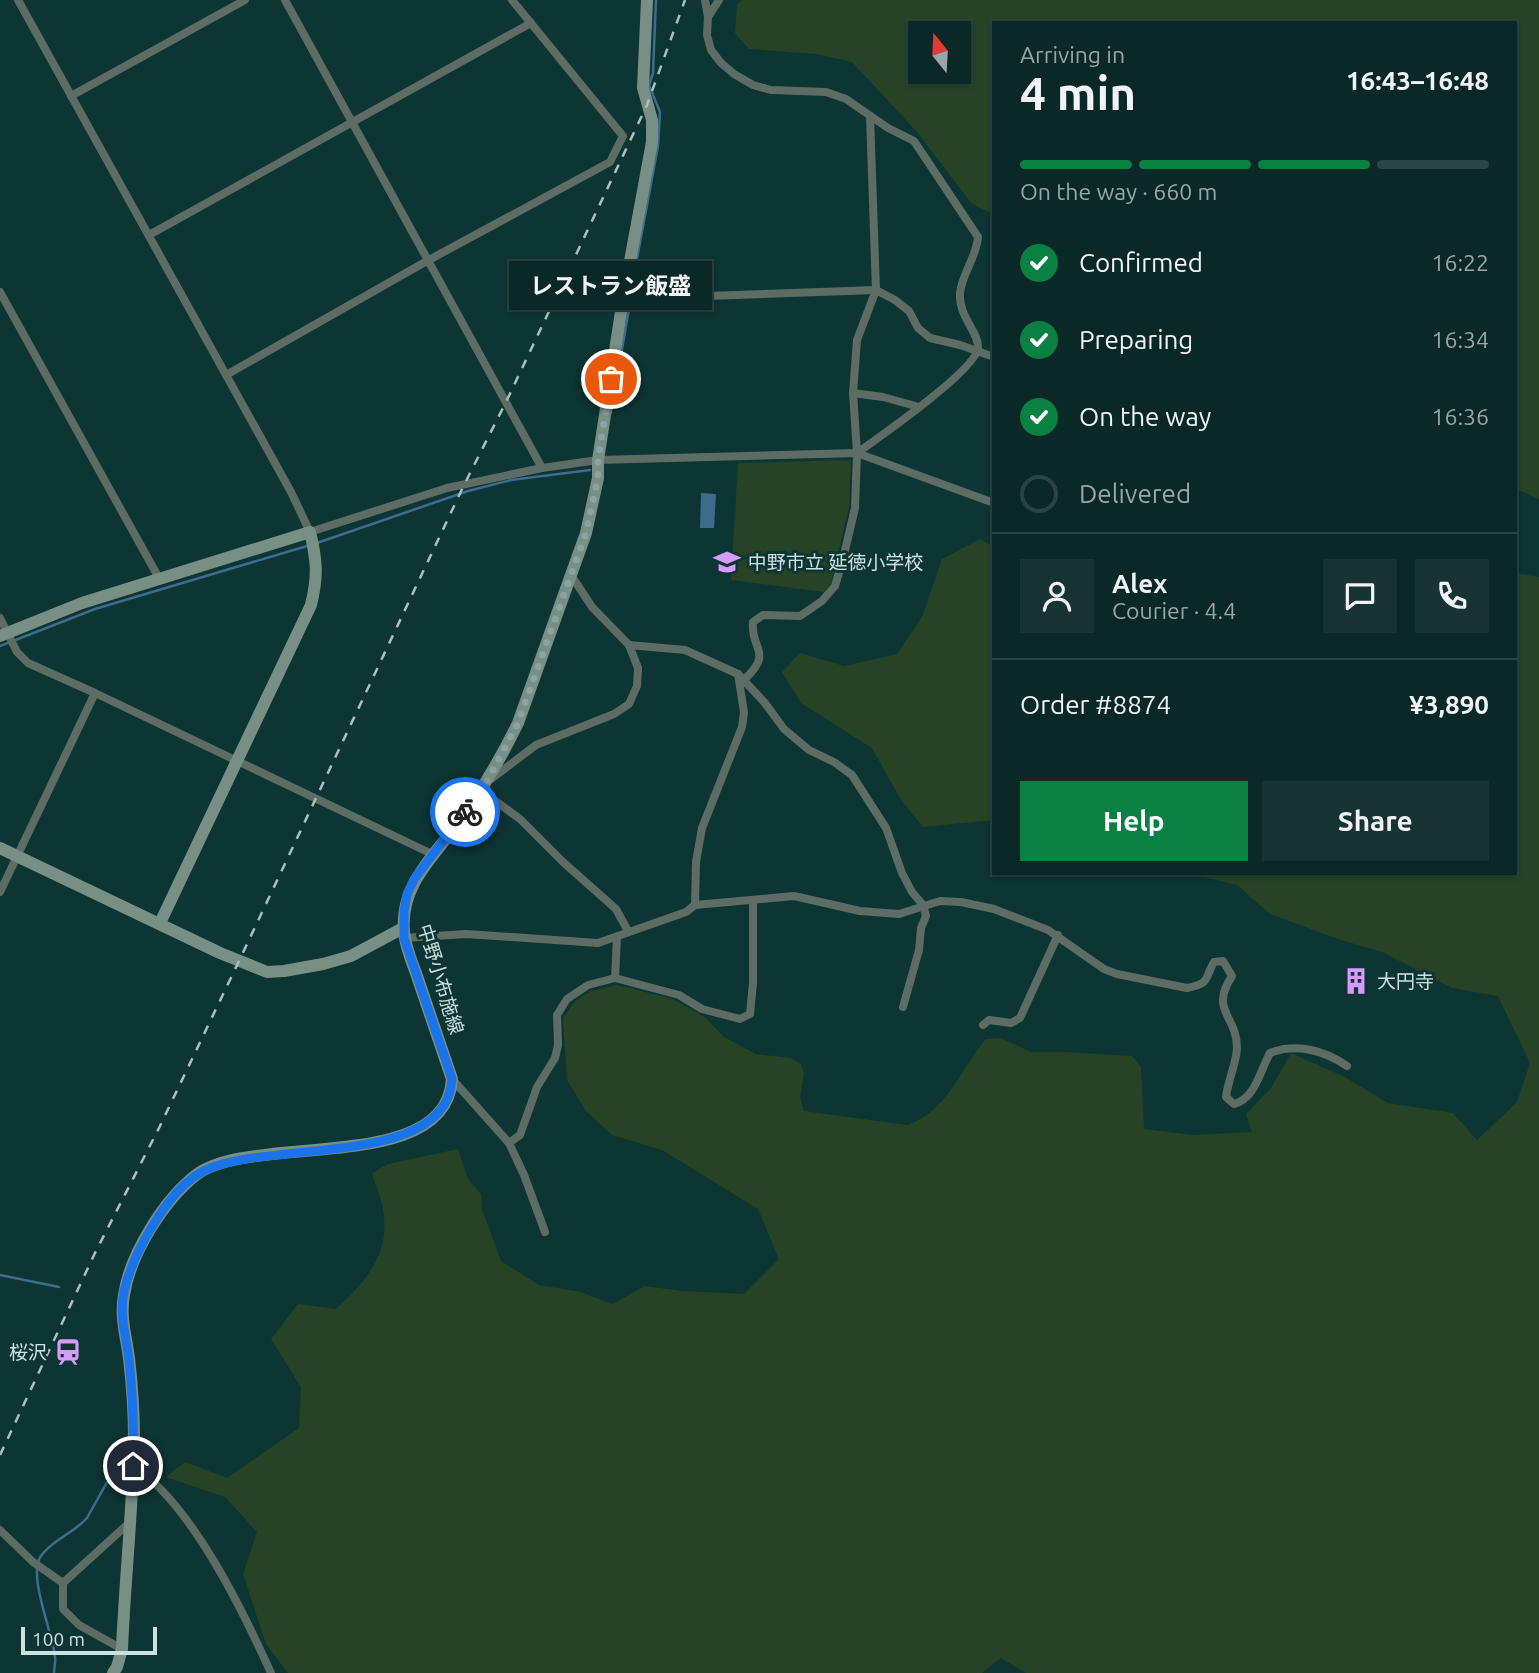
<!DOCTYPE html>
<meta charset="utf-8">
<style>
:root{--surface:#0a2826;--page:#183432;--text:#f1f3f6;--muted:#99a6a7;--line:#2a4443;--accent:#0b8043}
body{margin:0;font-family:Ubuntu,"Noto Sans JP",sans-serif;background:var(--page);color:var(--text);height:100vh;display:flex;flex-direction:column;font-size:26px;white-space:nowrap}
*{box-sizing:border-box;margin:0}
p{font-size:23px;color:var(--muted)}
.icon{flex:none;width:38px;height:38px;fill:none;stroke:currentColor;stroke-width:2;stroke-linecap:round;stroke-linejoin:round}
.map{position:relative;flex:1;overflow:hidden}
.drawer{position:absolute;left:992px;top:21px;width:525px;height:854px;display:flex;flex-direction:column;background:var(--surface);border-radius:0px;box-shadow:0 2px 5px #0004,0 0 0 2px var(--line)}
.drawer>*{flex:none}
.needle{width:46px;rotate:342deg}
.controls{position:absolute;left:908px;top:21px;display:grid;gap:14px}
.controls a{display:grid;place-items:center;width:63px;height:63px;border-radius:0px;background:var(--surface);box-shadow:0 2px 5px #0004,0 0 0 2px var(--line);font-size:35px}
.scale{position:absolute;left:21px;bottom:18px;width:136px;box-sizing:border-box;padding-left:7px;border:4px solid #cce0df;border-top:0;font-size:19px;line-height:24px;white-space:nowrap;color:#cce0df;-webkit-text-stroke:5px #0d3533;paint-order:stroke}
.pin{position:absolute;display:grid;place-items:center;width:60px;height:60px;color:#fff;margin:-30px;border:4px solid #fff;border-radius:50%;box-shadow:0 2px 7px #0007}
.courier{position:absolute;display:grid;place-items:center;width:70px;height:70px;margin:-35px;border:5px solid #1a73e8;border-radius:50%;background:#fff;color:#222;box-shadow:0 2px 9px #0007}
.bubble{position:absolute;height:49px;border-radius:0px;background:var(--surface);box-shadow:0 2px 5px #0004,0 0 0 2px var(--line);font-size:23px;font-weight:700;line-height:49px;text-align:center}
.head em{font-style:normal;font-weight:700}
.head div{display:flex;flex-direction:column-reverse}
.head{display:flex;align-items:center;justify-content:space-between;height:119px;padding:0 28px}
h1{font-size:46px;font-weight:700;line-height:52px}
.bar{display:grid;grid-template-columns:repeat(4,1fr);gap:10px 7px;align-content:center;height:84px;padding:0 28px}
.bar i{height:9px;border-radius:5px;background:var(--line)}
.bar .current{background:var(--accent)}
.bar p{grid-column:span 4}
.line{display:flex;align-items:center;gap:18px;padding:0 28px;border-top:2px solid var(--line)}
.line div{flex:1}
.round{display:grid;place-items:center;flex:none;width:74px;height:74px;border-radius:0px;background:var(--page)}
ol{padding:0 28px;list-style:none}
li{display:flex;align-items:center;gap:21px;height:77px}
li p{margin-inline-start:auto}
li .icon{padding:7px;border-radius:50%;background:var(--accent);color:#fff;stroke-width:4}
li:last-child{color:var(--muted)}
li i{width:38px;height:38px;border:4px solid var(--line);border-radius:50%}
.cta{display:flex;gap:14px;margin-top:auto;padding:14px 28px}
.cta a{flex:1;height:80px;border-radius:0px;background:var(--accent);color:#fff;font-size:28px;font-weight:700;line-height:80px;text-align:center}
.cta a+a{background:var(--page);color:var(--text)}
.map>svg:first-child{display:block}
.green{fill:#264326;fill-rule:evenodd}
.water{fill:#3d6c8c}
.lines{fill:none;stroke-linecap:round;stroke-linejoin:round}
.stream{stroke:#3d6c8c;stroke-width:2.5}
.street{stroke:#5e6c66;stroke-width:8}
.secondary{stroke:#788f85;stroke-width:12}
.rail{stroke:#a8c0bf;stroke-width:2.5;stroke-dasharray:9 9;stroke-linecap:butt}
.done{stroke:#89a4a3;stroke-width:7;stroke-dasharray:0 12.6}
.route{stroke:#1a73e8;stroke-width:9}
.labels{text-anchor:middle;stroke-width:6;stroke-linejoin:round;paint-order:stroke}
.poi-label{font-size:19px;fill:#cce0df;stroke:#0d3533;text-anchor:start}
.street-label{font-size:19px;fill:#cce0df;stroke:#0d3533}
</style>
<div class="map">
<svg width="1539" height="1673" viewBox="0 0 1539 1673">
<rect width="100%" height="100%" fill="#0d3533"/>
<g class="green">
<path d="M743,0h796v499l-23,-10v-466h-522v191l-22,-10 -55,-72 -65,-70 -36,-8 -67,-5 -14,-16 2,-29zM959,33v39h-39v-39z"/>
<path d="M851,460l-2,47 -18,76 -7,9 -93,-12 7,-117z"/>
<path d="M980,539l14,8v273l-71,7 -22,-27 -29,-52 -71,-45 -19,-31 18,-19 44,13 53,-12 25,-37 20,-58z"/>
<path d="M1516,573l23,4v1096h-513l-25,-15 -19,15h-694l-22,-29 -23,-70 14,-42 -32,-35 -59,-20 19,-15 42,16 72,-50 2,-41 -30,-48 27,-35 38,5c27,-24 53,-54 48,-93 -1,-14 -8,-29 -12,-43l16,-9 70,-15 10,30 13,15 1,15 19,52 38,24 42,7 31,12 33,-18 37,5 62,3 35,-35 -21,-50 -96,-59 -50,-15 -26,-24 -19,-31 -4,-62 12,-17 16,-10 26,-6 56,14 32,18 19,20 32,17 35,4 10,6 3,9 -4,24 4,14 103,14c40,-13 54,-57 79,-86l15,-1 30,14h34l67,4 9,11 3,62 49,6 59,-3 -6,-18 25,-26 20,-35 54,24 43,26 65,10 24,27 40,-38 13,-39 -32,-67 -46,-8 -70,-36 -41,-12 -71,-26 -33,-29 -49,-12h328z"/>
</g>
<path class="water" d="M701,493l15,1 -2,34h-14z"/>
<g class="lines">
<g class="stream">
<path d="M632,286l26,-140 2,-34 -11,-27 4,-12 3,-73"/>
<path d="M611,413l19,-110"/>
<path d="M317,543l151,-52 43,-11 79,-10"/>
<path d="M0,646l95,-37 212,-63"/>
<path d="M0,1275l59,12"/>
<path d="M54,1673c0,-5 2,-11 1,-16 -2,-24 -28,-82 -14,-101 11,-16 33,-23 46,-38l34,-61"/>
</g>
<g class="street">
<path d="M18,0l273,492 19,40 137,-44 95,-20 56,-8 259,-7 137,50"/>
<path d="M285,0l257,468"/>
<path d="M705,0l3,17 -1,18 4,15 10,13 13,11 19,11 18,5 55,2 20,7 42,29 26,13 64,96c-2,22 -16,36 -18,56 -2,23 19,39 18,55 -2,22 -100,90 -121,105"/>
<path d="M708,17l11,-17"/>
<path d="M71,96l174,-96"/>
<path d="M149,235l382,-212"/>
<path d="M0,292l160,288"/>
<path d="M623,299l253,-9 19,10 14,11 9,17 12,10 30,7 34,12"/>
<path d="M226,375l201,-114 183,-99 13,-26 -111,-136"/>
<path d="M853,393l30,4 36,10"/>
<path d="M0,618l17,34 11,11 67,30 337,161"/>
<path d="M629,645l56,5 53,24 27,29 19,26 25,21 25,12 18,13 34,53 16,45 10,19 11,13 3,11 -5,12 -2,22 -16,57"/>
<path d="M745,679c29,-28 5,-29 8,-57l10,-7 37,1 22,-15 13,-15 8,-27 12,-51 2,-55 -4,-60 4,-53 19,-50 -6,-174"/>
<path d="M491,779l45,-34 78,-31 15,-10 8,-18 1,-18 -9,-23 -37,-38 -21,-32"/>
<path d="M480,790l40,29 43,43 53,47 12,22"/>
<path d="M0,892l95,-199"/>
<path d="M695,905l1,-43 6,-34 40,-101 2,-15 -6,-38"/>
<path d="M404,938l62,-4 132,9 88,-31 9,-7 99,-9 66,15 39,3 41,-13 21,1 33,7 54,21 56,39 13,5 70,14c24,-5 17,-9 27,-26l9,-1 9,15c-23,35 5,39 5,72 -1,17 -9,32 -11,49l8,7c21,-5 26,-33 36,-51 26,-10 54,-3 77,13"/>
<path d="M615,978l64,17 23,14 38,10 10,-5 3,-31v-82"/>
<path d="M983,1025l6,-5 22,3 9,-5 38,-83"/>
<path d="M452,1079l57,64 15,32 21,57"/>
<path d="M509,1143l11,-8 17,-48 18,-29 3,-13 -1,-30 10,-16 21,-14 27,-7 2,-41"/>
<path d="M133,1466c58,37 110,145 138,207"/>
<path d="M0,1530l33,32 30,21v26l16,16 43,24"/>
<path d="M63,1583l66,-60"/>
</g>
<g class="secondary">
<path d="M0,636l82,-33 228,-71c7,29 8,44 1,73l-151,318"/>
<path d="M0,848l220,105 47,19 17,-1 39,-7 28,-8 52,-28"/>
<path d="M113,1673l4,-6 5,-18c3,-71 11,-142 12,-212 0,-26 -2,-53 -5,-79 -3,-22 -9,-41 -5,-63 6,-41 40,-95 72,-120 56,-43 250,1 256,-96 -11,-32 -22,-65 -33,-97 -5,-16 -14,-34 -15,-51 -4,-46 29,-73 53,-107 24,-32 44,-66 61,-101l68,-190 12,-55v-18l25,-161 29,-157v-22l-9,-32 4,-88"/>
</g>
<path class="rail" d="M0,1455l95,-202 64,-125 80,-167 225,-476 42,-83 141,-297 38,-105"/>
</g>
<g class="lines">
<path class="done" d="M465,812l21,-29 32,-60 68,-190 12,-55v-18l13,-81"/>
<path class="route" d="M133,1466c1,-35 0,-71 -4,-106 -3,-24 -10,-45 -5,-68 8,-37 43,-100 76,-119 59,-35 247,-2 252,-94l-48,-141v-26l3,-18 8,-16 50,-66"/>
</g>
<defs>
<symbol id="school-bare" viewBox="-9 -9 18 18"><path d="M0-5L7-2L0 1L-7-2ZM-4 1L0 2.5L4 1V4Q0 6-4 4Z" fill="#d79bf9" stroke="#0d3533" stroke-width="2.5" paint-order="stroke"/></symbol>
<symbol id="building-bare" viewBox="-9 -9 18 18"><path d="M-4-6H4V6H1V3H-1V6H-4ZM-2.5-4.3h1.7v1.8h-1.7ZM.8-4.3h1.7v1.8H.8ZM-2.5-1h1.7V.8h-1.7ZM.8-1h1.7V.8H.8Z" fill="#d79bf9" stroke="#0d3533" stroke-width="2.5" paint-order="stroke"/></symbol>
<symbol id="station-bare" viewBox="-9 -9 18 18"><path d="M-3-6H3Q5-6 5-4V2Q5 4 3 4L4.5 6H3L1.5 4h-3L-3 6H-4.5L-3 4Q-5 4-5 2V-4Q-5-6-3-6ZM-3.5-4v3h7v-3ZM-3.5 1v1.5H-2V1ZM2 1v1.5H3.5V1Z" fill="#d79bf9" stroke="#0d3533" stroke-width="2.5" paint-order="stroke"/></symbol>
</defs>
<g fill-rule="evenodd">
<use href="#school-bare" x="708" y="543" width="38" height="38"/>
<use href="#building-bare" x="1337" y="962" width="38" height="38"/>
<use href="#station-bare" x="49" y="1333" width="38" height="38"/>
</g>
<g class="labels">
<g class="poi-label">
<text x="748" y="569">中野市立 延徳小学校</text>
<text x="1377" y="988">大円寺</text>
<text x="47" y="1359" text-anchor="end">桜沢</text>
</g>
<g class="street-label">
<text transform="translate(441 979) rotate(73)" y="7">中野小布施線</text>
</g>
</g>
</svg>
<div class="controls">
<a><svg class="needle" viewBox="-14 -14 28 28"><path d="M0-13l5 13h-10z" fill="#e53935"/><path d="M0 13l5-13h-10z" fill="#99a6a7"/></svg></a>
</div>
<div class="scale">100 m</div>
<div class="pin" style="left:611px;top:379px;background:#ea580c"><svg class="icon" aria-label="bag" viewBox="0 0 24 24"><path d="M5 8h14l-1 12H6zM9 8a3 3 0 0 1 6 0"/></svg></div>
<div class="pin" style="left:133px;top:1466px;background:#1f2937"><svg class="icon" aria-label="home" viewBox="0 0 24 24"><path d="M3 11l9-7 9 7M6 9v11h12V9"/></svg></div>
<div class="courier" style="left:465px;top:812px"><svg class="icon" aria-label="bike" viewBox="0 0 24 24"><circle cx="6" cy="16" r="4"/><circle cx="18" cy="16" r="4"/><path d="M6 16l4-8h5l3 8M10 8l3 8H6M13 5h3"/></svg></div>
<div class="bubble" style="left:509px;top:261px;width:203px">レストラン飯盛</div>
<section class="drawer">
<div class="head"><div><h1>4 min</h1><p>Arriving in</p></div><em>16:43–16:48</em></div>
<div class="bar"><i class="current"></i><i class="current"></i><i class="current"></i><i></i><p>On the way · 660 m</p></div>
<ol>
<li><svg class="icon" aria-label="check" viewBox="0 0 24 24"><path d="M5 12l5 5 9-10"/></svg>Confirmed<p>16:22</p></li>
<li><svg class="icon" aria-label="check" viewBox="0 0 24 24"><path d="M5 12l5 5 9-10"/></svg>Preparing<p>16:34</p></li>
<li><svg class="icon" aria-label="check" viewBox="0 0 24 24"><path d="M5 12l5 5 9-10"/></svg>On the way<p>16:36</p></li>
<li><i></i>Delivered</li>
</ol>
<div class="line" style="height:126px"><a class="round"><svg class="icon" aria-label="person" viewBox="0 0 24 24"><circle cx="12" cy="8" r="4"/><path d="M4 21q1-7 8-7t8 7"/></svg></a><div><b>Alex</b><p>Courier · 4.4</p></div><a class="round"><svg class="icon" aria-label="chat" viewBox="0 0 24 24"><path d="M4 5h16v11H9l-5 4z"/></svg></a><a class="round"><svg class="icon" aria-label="phone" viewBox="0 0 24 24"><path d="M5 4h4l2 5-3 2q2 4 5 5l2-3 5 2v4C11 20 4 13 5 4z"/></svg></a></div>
<div class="line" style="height:91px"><div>Order #8874</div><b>¥3,890</b></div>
<div class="cta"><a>Help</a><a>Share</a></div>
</section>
</div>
